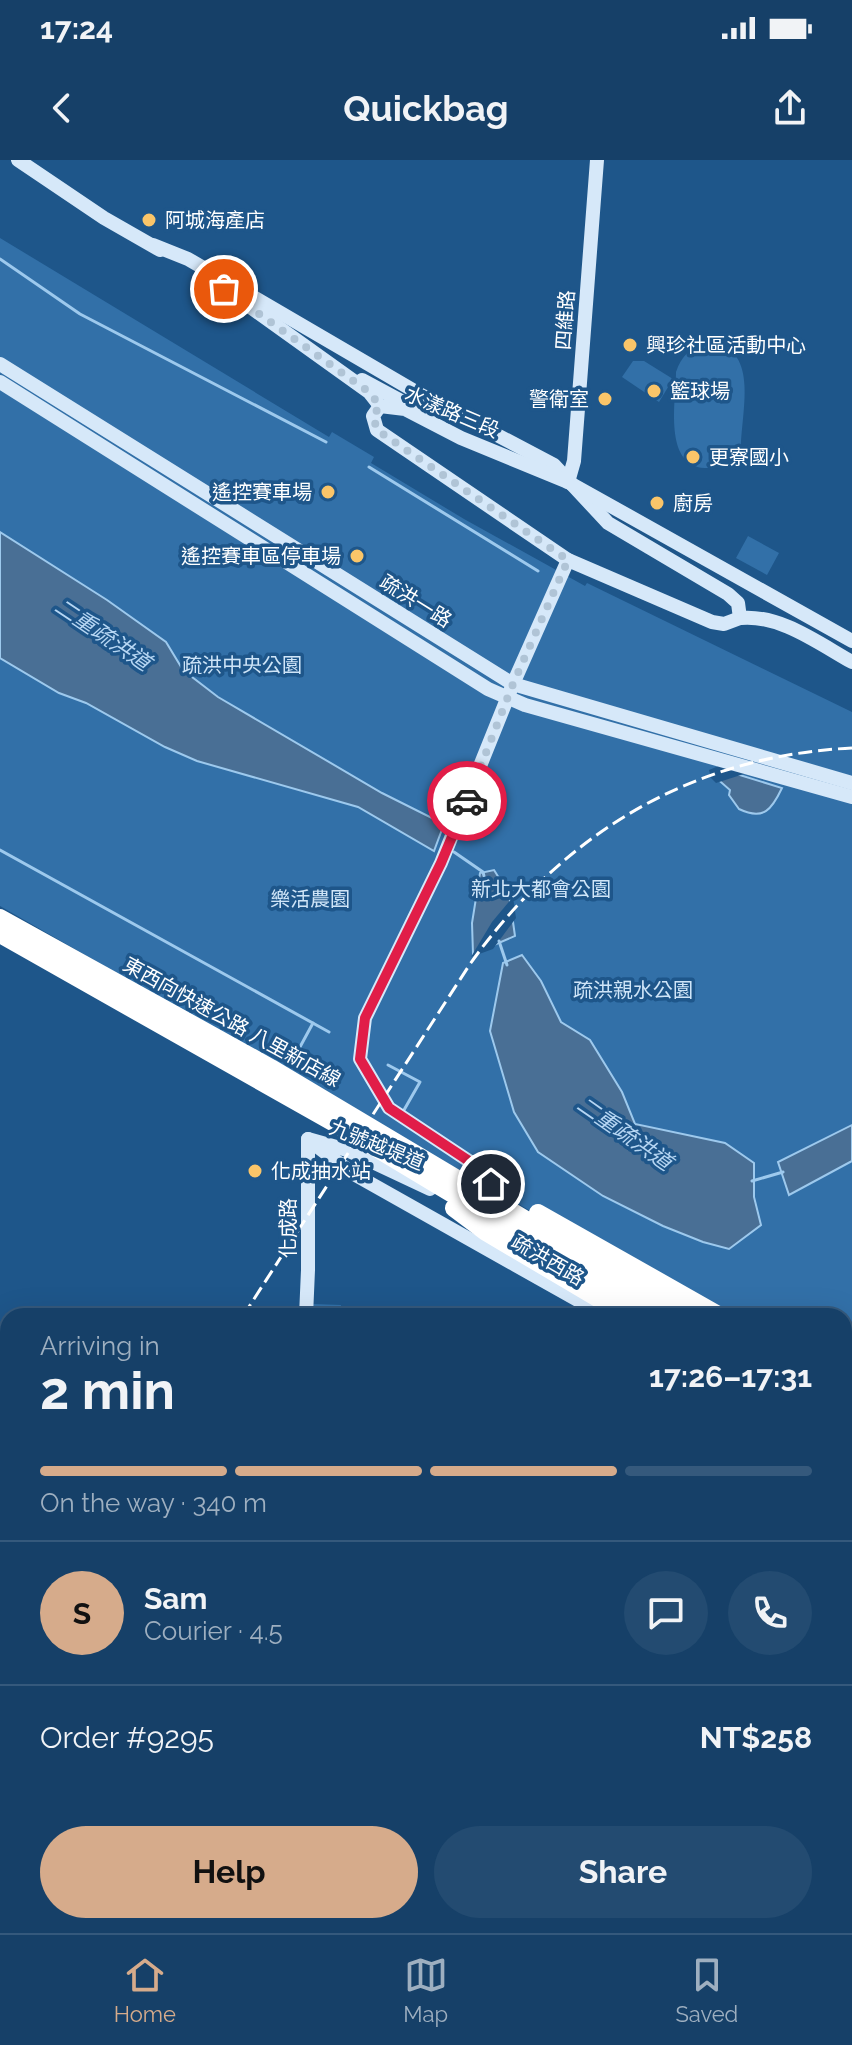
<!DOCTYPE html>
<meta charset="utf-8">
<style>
:root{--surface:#164068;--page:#234b71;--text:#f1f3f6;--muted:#9eafc0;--line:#35597c;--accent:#d6ab8b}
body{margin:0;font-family:Raleway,"Noto Sans TC",sans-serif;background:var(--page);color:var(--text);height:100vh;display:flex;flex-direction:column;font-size:30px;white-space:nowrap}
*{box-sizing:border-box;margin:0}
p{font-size:26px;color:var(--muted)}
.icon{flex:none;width:44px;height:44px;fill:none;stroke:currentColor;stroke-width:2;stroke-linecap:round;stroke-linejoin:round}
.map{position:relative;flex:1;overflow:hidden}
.details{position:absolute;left:0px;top:1148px;width:852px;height:626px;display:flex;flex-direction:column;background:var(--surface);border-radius:24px 24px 0 0;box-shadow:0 8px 32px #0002,0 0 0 2px var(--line)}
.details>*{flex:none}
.pin{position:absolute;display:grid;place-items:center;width:68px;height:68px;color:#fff;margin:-34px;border:4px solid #fff;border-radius:50%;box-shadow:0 2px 8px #0007}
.courier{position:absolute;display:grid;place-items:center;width:80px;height:80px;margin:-40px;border:6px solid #e11d48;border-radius:50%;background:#fff;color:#222;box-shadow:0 2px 10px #0007}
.summary em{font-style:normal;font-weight:700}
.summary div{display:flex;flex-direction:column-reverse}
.summary{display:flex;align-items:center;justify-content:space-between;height:136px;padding:0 40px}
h1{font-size:52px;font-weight:700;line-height:60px}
.bar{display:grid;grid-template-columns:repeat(4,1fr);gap:12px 8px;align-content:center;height:96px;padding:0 40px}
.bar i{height:10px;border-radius:6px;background:var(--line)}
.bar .on{background:var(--accent)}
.bar p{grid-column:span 4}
.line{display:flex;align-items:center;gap:20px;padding:0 40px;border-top:2px solid var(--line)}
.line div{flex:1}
.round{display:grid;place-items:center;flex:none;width:84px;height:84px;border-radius:42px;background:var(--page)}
.primary-button{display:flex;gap:16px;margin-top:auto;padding:16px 40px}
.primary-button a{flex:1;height:92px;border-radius:48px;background:var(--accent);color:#111;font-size:32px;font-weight:700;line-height:92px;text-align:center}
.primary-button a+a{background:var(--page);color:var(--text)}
.status{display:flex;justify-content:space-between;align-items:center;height:56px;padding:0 40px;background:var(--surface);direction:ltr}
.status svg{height:22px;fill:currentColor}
header{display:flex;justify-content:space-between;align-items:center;height:104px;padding:0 40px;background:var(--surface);font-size:36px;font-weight:700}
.menu{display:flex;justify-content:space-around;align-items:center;height:112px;border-top:2px solid var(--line);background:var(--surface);font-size:22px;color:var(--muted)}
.menu a{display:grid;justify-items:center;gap:4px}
.menu .on{color:var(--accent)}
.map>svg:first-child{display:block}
.green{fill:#3270a8}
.water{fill:#496f95;stroke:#9dc9ed;stroke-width:2}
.pier{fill:#1e568a}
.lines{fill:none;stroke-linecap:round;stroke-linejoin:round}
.stream{stroke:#9dc9ed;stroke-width:3}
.secondary{stroke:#d6e8f9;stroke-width:14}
.primary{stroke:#eff6fe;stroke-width:16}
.highway{stroke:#fff;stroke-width:18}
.rail{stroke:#fff;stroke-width:3;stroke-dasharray:14 6;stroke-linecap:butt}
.highway-bridge{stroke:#fff;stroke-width:18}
.done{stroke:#b0c4d6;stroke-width:8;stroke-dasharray:0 14.4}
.route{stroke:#e11d48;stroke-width:10}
.poi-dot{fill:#fac569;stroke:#1e568a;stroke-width:3}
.labels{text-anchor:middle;stroke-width:7;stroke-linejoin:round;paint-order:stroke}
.poi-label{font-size:20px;fill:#fff;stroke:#1e568a;text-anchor:start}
.street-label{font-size:20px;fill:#fff;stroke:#1e568a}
.park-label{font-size:20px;fill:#cfe5f8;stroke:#1e568a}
.water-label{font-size:22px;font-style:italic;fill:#b6d6f3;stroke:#1e568a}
</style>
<div class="status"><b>17:24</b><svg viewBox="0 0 49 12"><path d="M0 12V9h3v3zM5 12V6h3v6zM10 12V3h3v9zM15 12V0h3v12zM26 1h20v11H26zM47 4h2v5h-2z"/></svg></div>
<header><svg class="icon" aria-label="back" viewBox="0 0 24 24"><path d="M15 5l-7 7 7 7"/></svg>Quickbag<svg class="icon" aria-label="share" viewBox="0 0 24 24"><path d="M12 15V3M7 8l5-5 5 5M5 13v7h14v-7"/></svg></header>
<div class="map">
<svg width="852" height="1773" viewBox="0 0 852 1773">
<rect width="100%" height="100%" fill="#1e568a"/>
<g class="green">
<path d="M0,78l329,199 3,-5 42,25 -3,6 93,56 121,67 2,-3 265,129v684l-8,-5v-75h-131l-713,-410z"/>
<path d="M707,183c53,2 35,66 34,103 -7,12 -21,23 -36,22 -42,-2 -29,-67 -29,-96 5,-15 15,-26 31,-29z"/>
<path d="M633,201h11l29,18 -14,23 -37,-25z"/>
<path d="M748,376l31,17 -12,22 -31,-17z"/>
<path d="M313,1144l28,1 -1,11h-27z"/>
<path d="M8,1378v116l-8,1v-116z"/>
</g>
<g class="water">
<path d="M0,372l107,68 59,42 17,28 35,27 164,96 62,31 -10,27 -76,-44 -161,-46 -32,-14 -79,-44 -27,-10 -59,-35z"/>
<path d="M717,608l65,20c-10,21 -18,33 -43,21l-10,-14 1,-5 -16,-14z"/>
<path d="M494,710l15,24 6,42 -42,18 -1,-31 8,-50z"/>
<path d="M522,795l19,26 20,41 29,18 32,52 13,32 90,19 29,20v34l7,28 -32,24 -26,-7 -40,-16 -60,-30 -65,-44 -24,-40 -24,-81 13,-68z"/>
<path d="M852,965v36l-63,34 -11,-33z"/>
</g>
<g class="pier">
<path d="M721,605l26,8 -31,10 -5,-5 -2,-8z"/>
<path d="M513,737l3,21 -23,31 -22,8 21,-35z"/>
</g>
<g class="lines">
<g class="stream">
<path d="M0,99l80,55 246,128"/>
<path d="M369,307l169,104"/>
<path d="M0,690l329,182"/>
<path d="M454,692l29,20 1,4"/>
<path d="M499,781l8,24"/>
<path d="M294,898l19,-35"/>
<path d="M388,905l32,17 -16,28"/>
<path d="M752,1021l31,-9"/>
</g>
<g class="secondary">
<path d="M18,0l86,58 56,32"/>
<path d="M153,85l35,14 235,137 131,69 54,58 120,71 10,9 2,15 -16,6 -12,-2 -144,-62 -191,-130 -4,-14 7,-10"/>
<path d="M235,136l134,96 11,14 25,3 56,29 107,44 284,159"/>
<path d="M0,204l513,320 339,99"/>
<path d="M362,220l52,28"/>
<path d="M0,222l488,307 37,16 327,92"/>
<path d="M568,322l6,-21 23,-301"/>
<path d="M740,458c40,-4 78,25 112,44"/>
<path d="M308,979l39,11 83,39"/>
<path d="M314,984l38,29 254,143"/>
<path d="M481,1044l9,-14 -2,-13 -10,-10 -89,-59 -29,-49 5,-41 76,-155 72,-179 55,-124"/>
<path d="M306,1156l2,-46v-131"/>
<path d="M844,1303l8,4"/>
<path d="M260,1766l2,7"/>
</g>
<g class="primary">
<path d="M844,1586h8"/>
<path d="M844,1618h8"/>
<path d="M0,1685l8,-2"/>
<path d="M0,1714l8,-1"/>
</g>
<g class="highway">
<path d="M844,1226l8,4"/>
<path d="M844,1246l8,5"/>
<path d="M844,1264l8,5"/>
<path d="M844,1285l8,5"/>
<path d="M844,1605h8"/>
<path d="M0,1701l8,-2"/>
</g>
<g class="rail">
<path d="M243,1156l227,-352c93,-130 220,-208 382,-216"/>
<path d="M0,1451l8,-5"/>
</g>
<g class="highway-bridge">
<path d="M0,758l271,150 416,248"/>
<path d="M0,774l336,190 320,192"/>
<path d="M454,1048l32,24 142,84"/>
<path d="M538,1053l182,103"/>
</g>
</g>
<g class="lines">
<path class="done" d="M224,129l145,103 11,14 -7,10 4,14 191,130 -55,124 -46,117"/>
<path class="route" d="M467,641l-26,62 -76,155 -5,41 29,49 89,59 13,17"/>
</g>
<g class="poi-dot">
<circle cx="149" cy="60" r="8"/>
<circle cx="630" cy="185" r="8"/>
<circle cx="654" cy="231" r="8"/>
<circle cx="605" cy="239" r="8"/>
<circle cx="693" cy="297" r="8"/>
<circle cx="328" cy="332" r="8"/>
<circle cx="657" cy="343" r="8"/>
<circle cx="357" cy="396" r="8"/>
<circle cx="255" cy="1011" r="8"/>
</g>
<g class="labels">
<g class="poi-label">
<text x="165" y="67">阿城海產店</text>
<text x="646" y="192">興珍社區活動中心</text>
<text x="670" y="238">籃球場</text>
<text x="589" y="246" text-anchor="end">警衛室</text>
<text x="709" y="304">更寮國小</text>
<text x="312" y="339" text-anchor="end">遙控賽車場</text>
<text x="673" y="350">廚房</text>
<text x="341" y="403" text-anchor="end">遙控賽車區停車場</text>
<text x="271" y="1018">化成抽水站</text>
</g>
<g class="street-label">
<text transform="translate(565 160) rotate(-86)" y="7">四維路</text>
<text transform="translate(452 252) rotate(23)" y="7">水漾路三段</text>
<text transform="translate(416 441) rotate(32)" y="7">疏洪一路</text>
<text transform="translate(232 862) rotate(29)" y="7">東西向快速公路 八里新店線</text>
<text transform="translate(377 985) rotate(22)" y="7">九號越堤道</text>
<text transform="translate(288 1068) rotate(-90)" y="7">化成路</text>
<text transform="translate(548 1100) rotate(30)" y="7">疏洪西路</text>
</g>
<g class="park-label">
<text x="242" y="512">疏洪中央公園</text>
<text x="541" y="736">新北大都會公園</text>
<text x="310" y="746">樂活農園</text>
<text x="633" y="837">疏洪親水公園</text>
</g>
<g class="water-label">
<text transform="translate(103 474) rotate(34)" y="8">二重疏洪道</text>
<text transform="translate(625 973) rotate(35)" y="8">二重疏洪道</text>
</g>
</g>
</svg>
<div class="pin" style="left:224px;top:129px;background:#ea580c"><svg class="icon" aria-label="bag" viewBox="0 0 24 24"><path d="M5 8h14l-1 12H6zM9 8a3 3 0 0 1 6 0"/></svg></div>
<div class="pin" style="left:491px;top:1024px;background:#1f2937"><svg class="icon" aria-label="home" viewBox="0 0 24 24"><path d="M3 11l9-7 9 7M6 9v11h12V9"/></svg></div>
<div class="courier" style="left:467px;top:641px"><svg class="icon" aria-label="car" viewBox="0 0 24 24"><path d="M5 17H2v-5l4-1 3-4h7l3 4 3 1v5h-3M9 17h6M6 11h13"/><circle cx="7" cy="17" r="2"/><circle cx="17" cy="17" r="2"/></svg></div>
<section class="details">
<div class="summary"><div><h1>2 min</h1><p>Arriving in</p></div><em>17:26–17:31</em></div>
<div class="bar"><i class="on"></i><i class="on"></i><i class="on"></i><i></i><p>On the way · 340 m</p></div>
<div class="line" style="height:144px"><b class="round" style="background:var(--accent);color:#111">S</b><div><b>Sam</b><p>Courier · 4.5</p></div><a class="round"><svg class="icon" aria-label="chat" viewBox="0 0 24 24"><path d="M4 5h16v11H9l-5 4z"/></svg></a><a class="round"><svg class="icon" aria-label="phone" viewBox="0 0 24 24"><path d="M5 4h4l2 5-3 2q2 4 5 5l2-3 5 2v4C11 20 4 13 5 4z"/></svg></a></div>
<div class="line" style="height:104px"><div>Order #9295</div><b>NT$258</b></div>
<div class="primary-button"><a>Help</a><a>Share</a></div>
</section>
</div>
<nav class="menu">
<a class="on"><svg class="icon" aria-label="home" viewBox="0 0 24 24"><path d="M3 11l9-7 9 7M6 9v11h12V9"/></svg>Home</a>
<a><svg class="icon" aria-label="map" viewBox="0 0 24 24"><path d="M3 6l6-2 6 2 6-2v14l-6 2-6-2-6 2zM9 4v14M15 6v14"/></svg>Map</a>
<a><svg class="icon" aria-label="saved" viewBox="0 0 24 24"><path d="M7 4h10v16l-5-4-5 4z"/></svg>Saved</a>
</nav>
